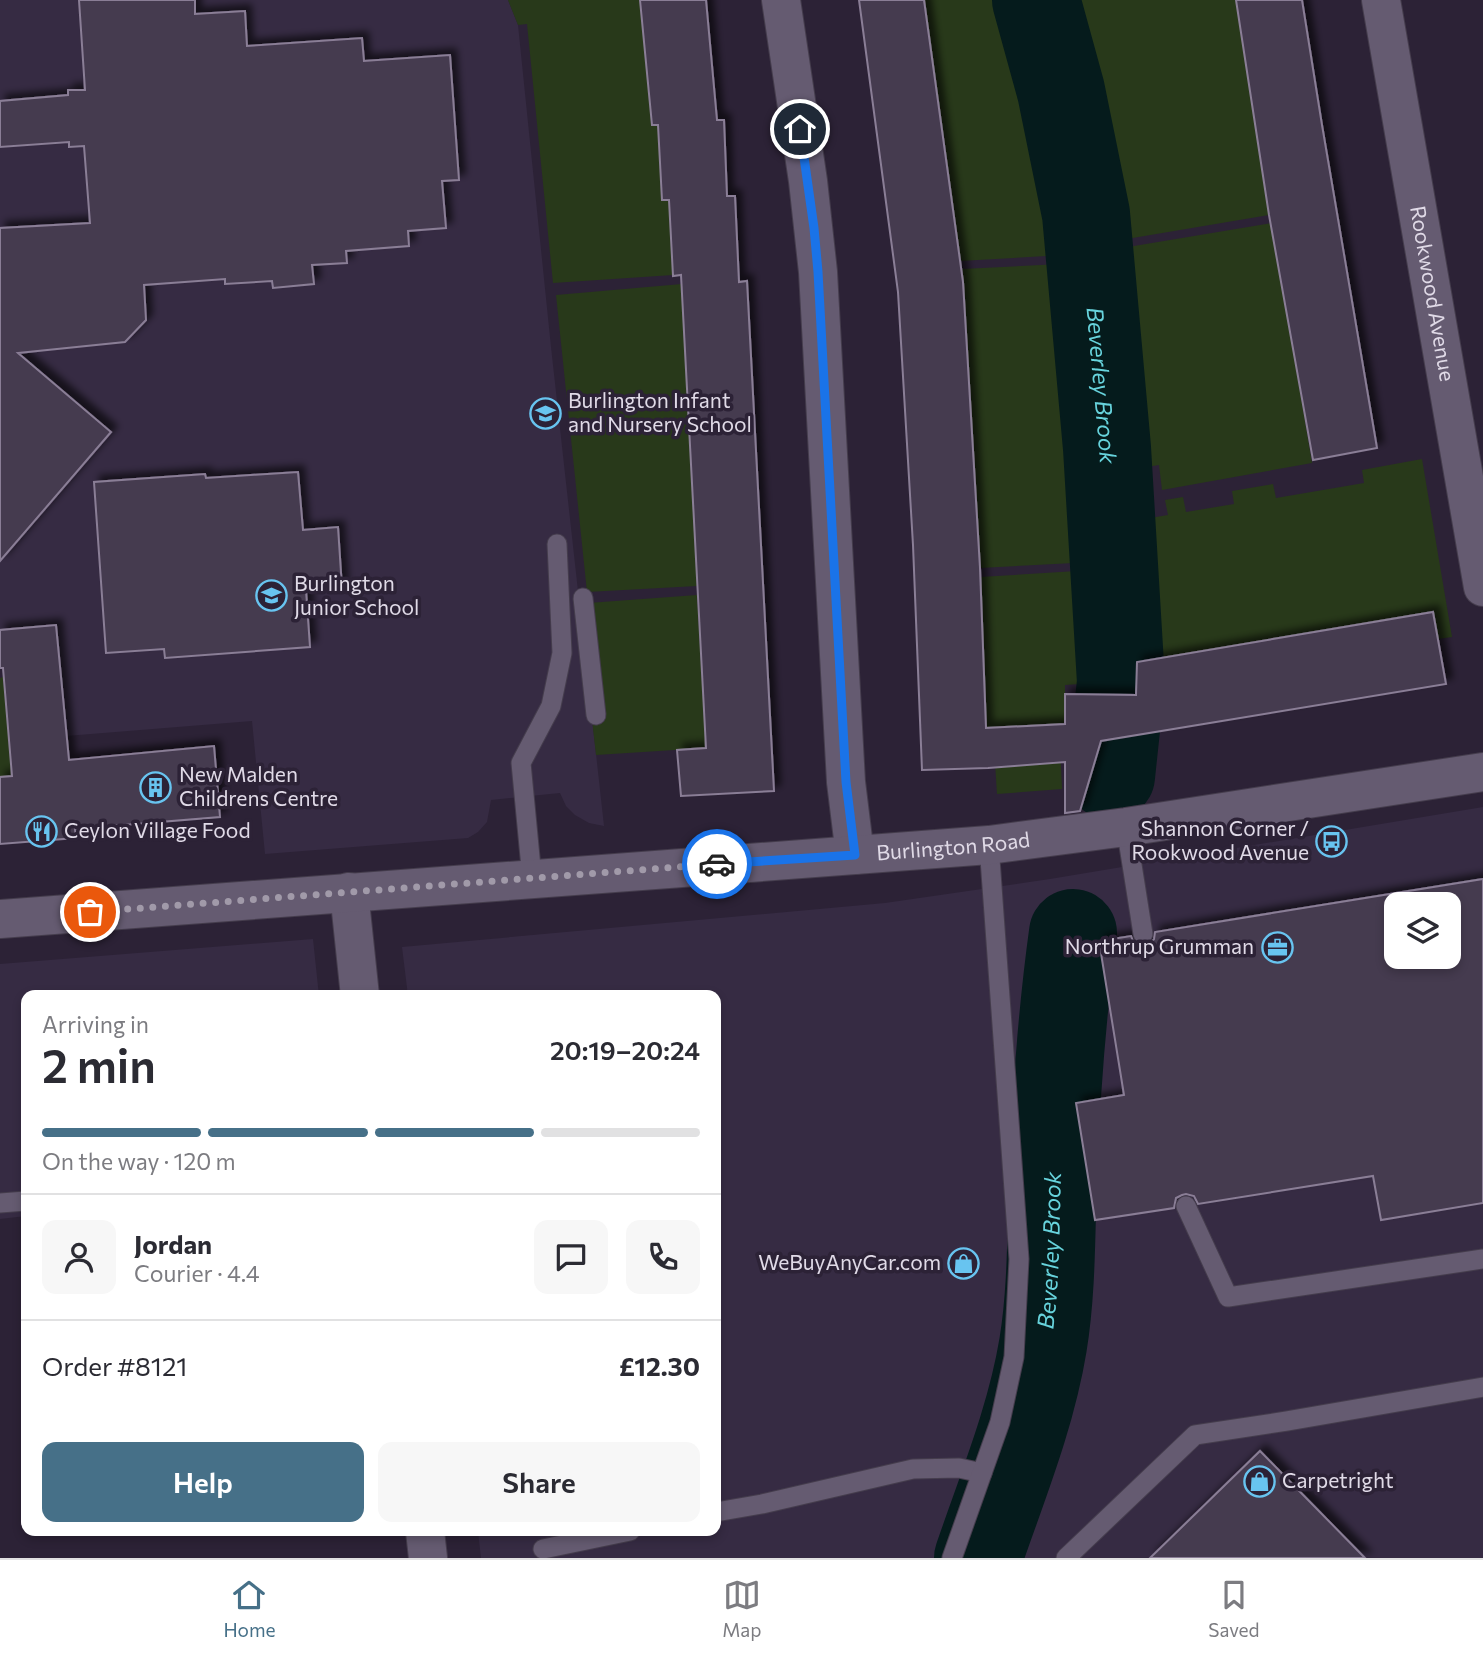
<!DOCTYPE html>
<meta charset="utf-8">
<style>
:root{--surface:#fff;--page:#f7f7f7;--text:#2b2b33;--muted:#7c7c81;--line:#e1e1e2;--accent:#467088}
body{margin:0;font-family:Commissioner,sans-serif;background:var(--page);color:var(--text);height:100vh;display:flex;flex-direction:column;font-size:26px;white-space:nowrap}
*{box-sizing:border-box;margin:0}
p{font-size:23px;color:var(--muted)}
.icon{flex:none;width:38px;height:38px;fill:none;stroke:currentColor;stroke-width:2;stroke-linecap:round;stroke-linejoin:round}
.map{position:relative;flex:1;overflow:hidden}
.sheet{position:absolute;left:21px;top:990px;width:700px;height:546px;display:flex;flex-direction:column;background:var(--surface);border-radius:14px;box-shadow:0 4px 10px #0003}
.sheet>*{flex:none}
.fabs{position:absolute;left:1384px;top:892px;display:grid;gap:14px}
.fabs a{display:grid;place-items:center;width:77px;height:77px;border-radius:14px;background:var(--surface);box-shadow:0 4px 10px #0003;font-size:35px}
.pin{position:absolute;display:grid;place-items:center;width:60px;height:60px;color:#fff;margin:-30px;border:4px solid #fff;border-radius:50%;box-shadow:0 2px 7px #0007}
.courier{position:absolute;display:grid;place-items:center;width:70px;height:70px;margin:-35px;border:5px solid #1a73e8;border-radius:50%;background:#fff;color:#222;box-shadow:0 2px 9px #0007}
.overview em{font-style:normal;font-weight:600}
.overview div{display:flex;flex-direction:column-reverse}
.overview{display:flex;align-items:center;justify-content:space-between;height:119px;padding:0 21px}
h1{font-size:46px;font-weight:600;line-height:52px}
.bar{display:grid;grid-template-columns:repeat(4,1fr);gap:10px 7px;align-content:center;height:84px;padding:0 21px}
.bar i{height:9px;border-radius:5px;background:var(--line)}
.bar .active{background:var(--accent)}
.bar p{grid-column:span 4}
.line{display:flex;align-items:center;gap:18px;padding:0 21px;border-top:2px solid var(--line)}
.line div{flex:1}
.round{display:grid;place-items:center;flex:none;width:74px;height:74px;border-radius:14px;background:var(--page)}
.primary-button{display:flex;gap:14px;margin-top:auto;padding:14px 21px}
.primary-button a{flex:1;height:80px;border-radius:14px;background:var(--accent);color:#fff;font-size:28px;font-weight:600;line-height:80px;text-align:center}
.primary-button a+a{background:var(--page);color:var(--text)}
.tab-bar{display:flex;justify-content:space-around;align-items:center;height:98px;border-top:2px solid var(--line);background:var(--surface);font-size:19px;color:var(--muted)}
.tab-bar a{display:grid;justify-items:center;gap:4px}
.tab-bar .active{color:var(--accent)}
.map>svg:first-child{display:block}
.built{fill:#362b43;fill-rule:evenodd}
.green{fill:#28391a}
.forest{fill:#3e552b}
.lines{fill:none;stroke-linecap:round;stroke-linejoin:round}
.river{stroke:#051b1c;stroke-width:88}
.building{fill:#453a4f;stroke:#8a7e96;stroke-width:2;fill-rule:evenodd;filter:url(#shadow)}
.lane-casing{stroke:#453d4d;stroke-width:21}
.street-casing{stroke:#453d4d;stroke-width:40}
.secondary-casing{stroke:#453d4d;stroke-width:40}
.lane{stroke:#655b71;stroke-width:19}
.street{stroke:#655b71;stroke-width:38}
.secondary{stroke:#655b71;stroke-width:38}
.done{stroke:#a19aa9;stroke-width:7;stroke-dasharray:0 12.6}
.route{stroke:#1a73e8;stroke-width:9}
.labels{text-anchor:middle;stroke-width:7;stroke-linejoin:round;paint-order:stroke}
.street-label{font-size:21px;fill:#e0dae7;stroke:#2c2236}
.poi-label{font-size:21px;fill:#e0dae7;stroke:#2c2236;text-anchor:start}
.water-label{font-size:23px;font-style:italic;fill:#67d3dc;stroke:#2c2236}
</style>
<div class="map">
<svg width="1483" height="1558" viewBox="0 0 1483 1558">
<defs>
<filter id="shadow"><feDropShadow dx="6" dy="-6" stdDeviation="3.5" flood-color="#0009"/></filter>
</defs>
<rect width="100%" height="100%" fill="#2c2236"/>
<g class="built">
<path d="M0,0h508l10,25 33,322 53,479 -15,-3 -14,-8 -9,-9 -6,-13 -69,7 -4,22 -9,10 -10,6 -203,16 -13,-133 -186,15 -10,-110 -56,4z"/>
<path d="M1483,807v751h-1002l-3,-27h238v-535h-308l-6,-49 483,-44 165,-24zM1396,905h53v52h-53z"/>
<path d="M313,939l6,57h-293v220l-26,3v-255z"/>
</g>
<g class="green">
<path d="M508,0h132l12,125h6l4,75h7l4,75 -120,8 -26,-259 -9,1z"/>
<path d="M924,0h99l58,254 -121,7z"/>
<path d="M1077,0h159l33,215 -160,27 -55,-238z"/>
<path d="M1272,223l40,240 -150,27 -3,-25 -36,6 -13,-221z"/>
<path d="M1080,263l13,299 -113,6 -18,-299z"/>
<path d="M682,284l15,302 -110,6 -31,-297z"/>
<path d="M1422,459l30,178 -14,2 -5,-27 -295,50 -3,74h-5l-4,-214 42,-7 -3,-15 18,-3 3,15 48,-8 -2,-13 41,-7 3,14 88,-15 -2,-13z"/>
<path d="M1093,570l3,113 -31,2v38l-6,2 3,64 -65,5 -2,-31 27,-36 -36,1 -6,-151z"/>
<path d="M697,595l9,153 -110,7 -4,-35 -4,-117z"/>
<path d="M3,677l9,99 -12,1v-99z"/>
</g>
<path class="forest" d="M1016,0h60l41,210 15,139 9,135 1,93 -7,159 -8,-1 -3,-26 -10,-15 -28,-1 1,-32 -19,-373 -10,-98 -23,-122z"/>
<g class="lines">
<g class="river">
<path id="s1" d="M1036,0l25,91 25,123 21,234 14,234 -10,94"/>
<path id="s2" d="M978,1558c24,-70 53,-140 65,-213 9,-55 8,-113 10,-169 3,-81 9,-163 20,-243"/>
</g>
</g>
<g class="building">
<path d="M79,0h116v14l50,-3 2,35 115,-8 2,23 86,-6 9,125 -17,1 4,47 -38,3 1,15 -63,5 1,12 -35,2 2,19 -41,4 -1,-7 -47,3v-5l-81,6 2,35 -21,22 -107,11 93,79 -111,129v-333l90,-5 -6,-77 -15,1v-5l-69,5v-46l68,-6v-5h17z"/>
<path d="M640,0h66l11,120h7l3,76h8l4,86 8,-1 27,510 -93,5 -4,-46 29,-2 -25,-473 -8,1 -4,-76h-7l-4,-75h-6z"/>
<path d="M859,0h65l39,282 17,286 6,160 79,-4v-30l71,1 1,-33 296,-50 13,72 -345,57 -21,70 -15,2v-51l-77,6 -66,2 -9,-225 -15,-253z"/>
<path d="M1236,0h66l20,125 55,323 -64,12 -44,-245z"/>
<path d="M298,472l5,58 35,-3 4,61 -36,2 4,57 -145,11 -1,-9 -58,4 -12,-171 111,-8 1,4z"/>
<path d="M56,625l13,135 145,-14 6,71 -145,12 1,9 -76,6v-67l12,-1 -9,-108h-3v-38z"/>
<path d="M1483,879v324l-102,17 -8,-44 -175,28 -4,-8 -8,-2 -4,1 -6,3 -2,10 -79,12 -19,-117 48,-8 -25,-154 32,-5 2,5 5,4 8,1 4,-2 4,-5 1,-7zM1396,905h53v52h-53z"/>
<path d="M1260,1451l105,107h-215z"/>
</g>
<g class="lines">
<defs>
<g id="lane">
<path d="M583,598l13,117"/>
<path d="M1126,827l17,107"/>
<path d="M532,878l-11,-115 30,-57 11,-53 -5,-109"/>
<path d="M0,1203l26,-2"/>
<path d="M1186,1206l42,91 255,-38"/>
<path d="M716,1512l46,-8 151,-35 46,-1 23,5"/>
<path d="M543,1549l87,-18"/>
<path d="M952,1558l48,-136 14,-65 5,-98 -30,-414"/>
<path d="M1066,1558l129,-123 92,-14 196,-34"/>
</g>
<g id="street">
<path d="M781,0l27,181 10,91 28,510 9,73"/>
<path id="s3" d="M1381,0l102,587"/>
<path d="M349,892l11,104"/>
<path d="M425,1531l3,27"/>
</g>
<g id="secondary">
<path id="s4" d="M0,919l989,-74 137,-18 357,-55"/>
</g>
</defs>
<use href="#lane" class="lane-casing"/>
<use href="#street" class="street-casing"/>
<use href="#secondary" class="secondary-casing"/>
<use href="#lane" class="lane"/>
<use href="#street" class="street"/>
<use href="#secondary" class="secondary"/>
</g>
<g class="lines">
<path class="done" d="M90,912l627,-48"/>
<path class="route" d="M717,864l138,-9 -9,-73 -28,-510 -4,-44 -14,-99"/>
</g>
<defs>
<symbol id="school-ring" viewBox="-11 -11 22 22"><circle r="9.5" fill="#2c2236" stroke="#68c4f0" stroke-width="1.5"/><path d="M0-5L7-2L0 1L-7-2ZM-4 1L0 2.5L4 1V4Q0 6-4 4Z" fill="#68c4f0"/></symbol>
<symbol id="building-ring" viewBox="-11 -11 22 22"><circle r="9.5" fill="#2c2236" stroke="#68c4f0" stroke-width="1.5"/><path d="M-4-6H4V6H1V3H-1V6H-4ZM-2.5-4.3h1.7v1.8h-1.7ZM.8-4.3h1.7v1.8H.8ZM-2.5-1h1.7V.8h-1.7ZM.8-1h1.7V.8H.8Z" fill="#68c4f0"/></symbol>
<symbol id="restaurant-ring" viewBox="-11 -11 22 22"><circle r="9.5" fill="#2c2236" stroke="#68c4f0" stroke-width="1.5"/><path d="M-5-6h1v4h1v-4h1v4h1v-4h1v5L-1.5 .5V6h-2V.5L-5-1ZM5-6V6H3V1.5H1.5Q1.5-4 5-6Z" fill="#68c4f0"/></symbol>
<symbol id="bus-ring" viewBox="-11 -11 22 22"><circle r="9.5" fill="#2c2236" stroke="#68c4f0" stroke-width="1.5"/><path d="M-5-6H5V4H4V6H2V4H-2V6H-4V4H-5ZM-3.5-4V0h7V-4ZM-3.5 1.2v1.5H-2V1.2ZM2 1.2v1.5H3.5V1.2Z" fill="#68c4f0"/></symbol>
<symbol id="office-ring" viewBox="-11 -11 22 22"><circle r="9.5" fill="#2c2236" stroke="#68c4f0" stroke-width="1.5"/><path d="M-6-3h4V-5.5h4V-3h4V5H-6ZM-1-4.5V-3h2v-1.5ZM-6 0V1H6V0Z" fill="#68c4f0"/></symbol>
<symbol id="shop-ring" viewBox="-11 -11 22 22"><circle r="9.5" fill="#2c2236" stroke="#68c4f0" stroke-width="1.5"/><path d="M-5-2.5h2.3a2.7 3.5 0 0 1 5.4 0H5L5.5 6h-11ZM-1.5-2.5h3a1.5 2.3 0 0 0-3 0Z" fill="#68c4f0"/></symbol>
</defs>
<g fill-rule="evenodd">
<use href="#school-ring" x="528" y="396" width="35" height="35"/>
<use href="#school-ring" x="254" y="578" width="35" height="35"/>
<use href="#building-ring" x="138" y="770" width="35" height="35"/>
<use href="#restaurant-ring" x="24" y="814" width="35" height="35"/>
<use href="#bus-ring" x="1314" y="824" width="35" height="35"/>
<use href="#office-ring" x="1260" y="930" width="35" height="35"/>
<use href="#shop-ring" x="946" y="1246" width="35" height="35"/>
<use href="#shop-ring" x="1242" y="1464" width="35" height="35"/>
</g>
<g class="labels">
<g class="street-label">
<text dy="7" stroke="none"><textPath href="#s3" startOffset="298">Rookwood Avenue</textPath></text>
<text dy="7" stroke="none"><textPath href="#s4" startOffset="956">Burlington Road</textPath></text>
</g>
<g class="poi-label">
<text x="568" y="408">Burlington Infant<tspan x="568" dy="24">and Nursery School</tspan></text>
<text x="294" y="591">Burlington<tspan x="294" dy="24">Junior School</tspan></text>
<text x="179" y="782">New Malden<tspan x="179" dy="24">Childrens Centre</tspan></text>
<text x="1309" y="836" text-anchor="end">Shannon Corner /<tspan x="1309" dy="24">Rookwood Avenue</tspan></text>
<text x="64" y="838">Ceylon Village Food</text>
<text x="1254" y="954" text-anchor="end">Northrup Grumman</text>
<text x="941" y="1270" text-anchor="end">WeBuyAnyCar.com</text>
<text x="1282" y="1488">Carpetright</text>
</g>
<g class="water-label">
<text dy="8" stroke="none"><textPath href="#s1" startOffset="392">Beverley Brook</textPath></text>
<text dy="8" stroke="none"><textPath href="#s2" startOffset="318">Beverley Brook</textPath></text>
</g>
</g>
</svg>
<div class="fabs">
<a><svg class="icon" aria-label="layers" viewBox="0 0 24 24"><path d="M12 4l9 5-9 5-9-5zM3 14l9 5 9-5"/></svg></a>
</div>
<div class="pin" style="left:90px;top:912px;background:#ea580c"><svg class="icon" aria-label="bag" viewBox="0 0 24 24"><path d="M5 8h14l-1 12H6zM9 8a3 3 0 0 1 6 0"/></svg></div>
<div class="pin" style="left:800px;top:129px;background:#1f2937"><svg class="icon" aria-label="home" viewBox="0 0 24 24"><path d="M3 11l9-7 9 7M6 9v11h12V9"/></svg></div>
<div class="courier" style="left:717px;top:864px"><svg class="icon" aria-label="car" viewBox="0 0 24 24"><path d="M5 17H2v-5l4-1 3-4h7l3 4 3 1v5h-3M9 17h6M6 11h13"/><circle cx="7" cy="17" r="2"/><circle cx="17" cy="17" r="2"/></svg></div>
<section class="sheet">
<div class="overview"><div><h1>2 min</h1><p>Arriving in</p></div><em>20:19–20:24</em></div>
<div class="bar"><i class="active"></i><i class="active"></i><i class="active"></i><i></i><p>On the way · 120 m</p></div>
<div class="line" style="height:126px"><a class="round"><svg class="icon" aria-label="person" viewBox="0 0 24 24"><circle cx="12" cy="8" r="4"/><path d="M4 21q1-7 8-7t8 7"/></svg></a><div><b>Jordan</b><p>Courier · 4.4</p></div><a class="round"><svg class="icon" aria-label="chat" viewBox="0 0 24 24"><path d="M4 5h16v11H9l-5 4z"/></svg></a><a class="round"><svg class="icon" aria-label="phone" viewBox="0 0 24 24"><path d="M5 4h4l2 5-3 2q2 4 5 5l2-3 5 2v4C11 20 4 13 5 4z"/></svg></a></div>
<div class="line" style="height:91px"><div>Order #8121</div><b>£12.30</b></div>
<div class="primary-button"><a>Help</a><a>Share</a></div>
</section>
</div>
<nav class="tab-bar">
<a class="active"><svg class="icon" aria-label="home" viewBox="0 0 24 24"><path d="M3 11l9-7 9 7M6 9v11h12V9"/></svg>Home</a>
<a><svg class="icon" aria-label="map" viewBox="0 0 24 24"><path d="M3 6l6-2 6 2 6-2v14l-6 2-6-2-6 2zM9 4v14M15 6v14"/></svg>Map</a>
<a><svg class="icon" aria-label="saved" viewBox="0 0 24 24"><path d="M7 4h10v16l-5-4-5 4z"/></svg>Saved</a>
</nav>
